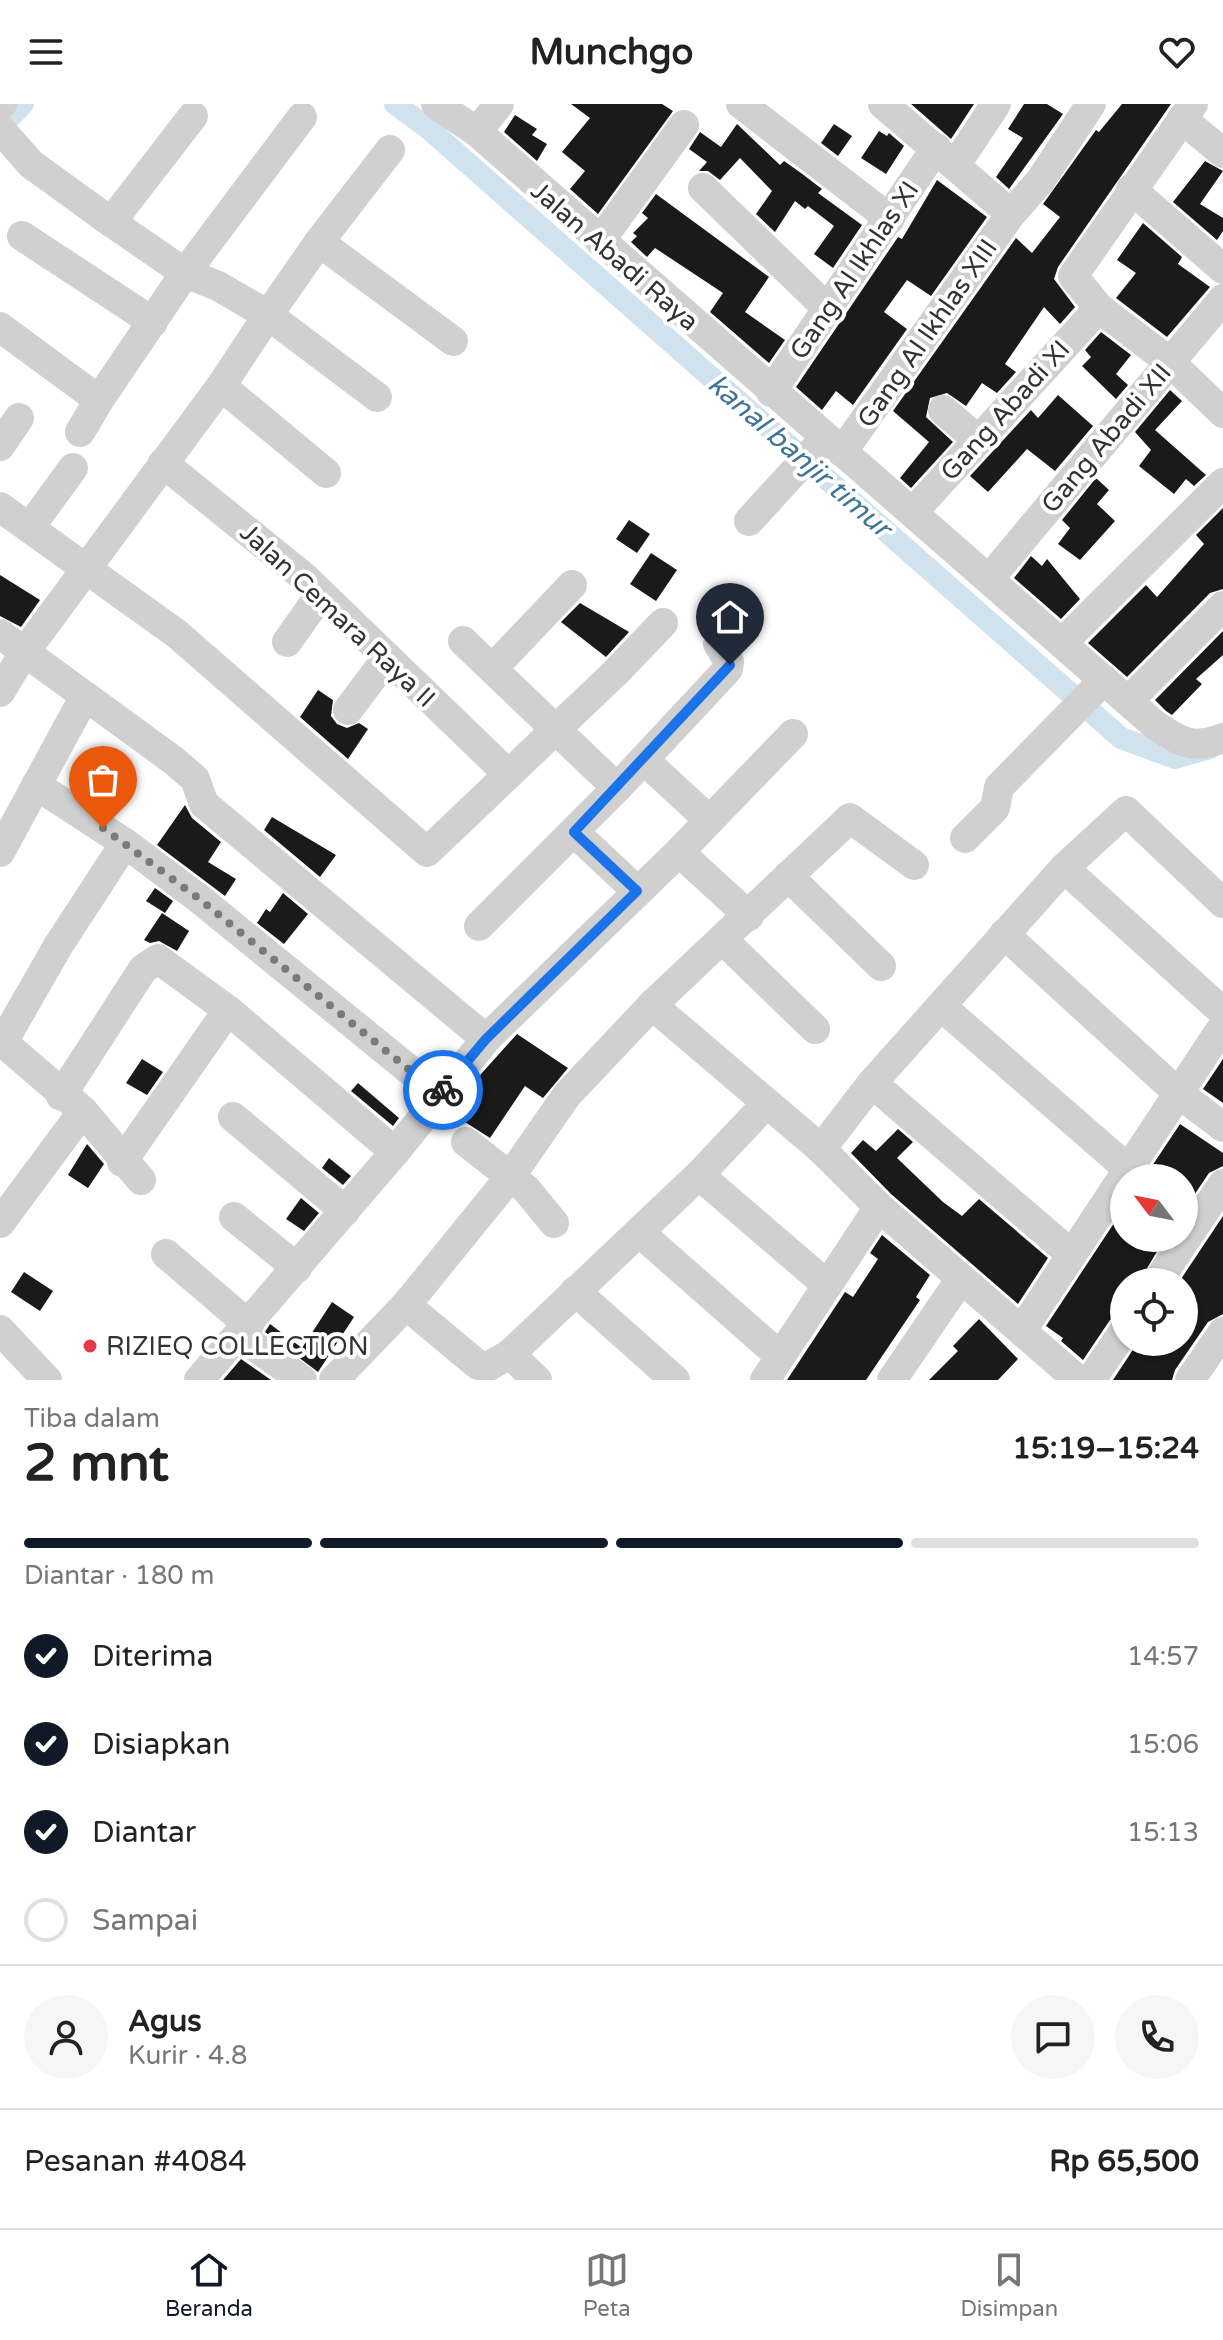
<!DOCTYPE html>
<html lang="id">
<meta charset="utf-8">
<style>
:root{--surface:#fff;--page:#f6f6f6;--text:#222;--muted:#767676;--line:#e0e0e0;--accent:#111827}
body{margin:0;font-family:"Varela Round",sans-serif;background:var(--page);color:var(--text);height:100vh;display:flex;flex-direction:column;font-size:30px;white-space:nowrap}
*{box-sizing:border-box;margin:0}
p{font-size:26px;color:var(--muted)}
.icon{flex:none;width:44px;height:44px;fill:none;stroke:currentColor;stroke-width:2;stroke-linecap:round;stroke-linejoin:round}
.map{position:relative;height:1276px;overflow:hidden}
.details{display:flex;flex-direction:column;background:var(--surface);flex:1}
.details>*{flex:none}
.needle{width:52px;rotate:302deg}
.fabs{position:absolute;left:1110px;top:1060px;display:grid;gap:16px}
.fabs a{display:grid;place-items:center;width:88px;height:88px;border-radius:50%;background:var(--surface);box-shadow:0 2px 6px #0004;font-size:40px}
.pin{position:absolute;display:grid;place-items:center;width:68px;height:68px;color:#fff;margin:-82px -34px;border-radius:50% 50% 50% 0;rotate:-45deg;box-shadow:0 0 8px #0007}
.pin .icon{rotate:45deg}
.courier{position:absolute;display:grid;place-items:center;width:80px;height:80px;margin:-40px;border:6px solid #1a73e8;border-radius:50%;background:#fff;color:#222;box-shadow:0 2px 10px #0007}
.head em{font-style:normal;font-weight:800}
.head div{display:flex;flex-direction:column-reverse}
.head{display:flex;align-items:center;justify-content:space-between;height:136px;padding:0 24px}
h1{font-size:52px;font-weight:800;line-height:60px}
.bar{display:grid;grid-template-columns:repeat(4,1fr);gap:12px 8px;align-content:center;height:96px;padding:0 24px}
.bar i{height:10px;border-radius:6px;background:var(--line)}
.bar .on{background:var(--accent)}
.bar p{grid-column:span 4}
.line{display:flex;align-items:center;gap:20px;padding:0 24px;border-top:2px solid var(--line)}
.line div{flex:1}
.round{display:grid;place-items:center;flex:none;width:84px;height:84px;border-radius:42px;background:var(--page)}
ol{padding:0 24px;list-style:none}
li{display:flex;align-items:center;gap:24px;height:88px}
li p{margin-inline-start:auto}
li .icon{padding:8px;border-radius:50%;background:var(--accent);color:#fff;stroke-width:4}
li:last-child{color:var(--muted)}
li i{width:44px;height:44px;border:4px solid var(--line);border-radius:50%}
header{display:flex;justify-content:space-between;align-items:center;height:104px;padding:0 24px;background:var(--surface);font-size:36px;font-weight:800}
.tab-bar{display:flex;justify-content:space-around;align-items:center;height:112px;border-top:2px solid var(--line);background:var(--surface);font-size:22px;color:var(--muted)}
.tab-bar a{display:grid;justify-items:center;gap:4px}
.tab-bar .on{color:var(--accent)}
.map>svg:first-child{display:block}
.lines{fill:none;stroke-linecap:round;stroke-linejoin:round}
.canal{stroke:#cfe2ee;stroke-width:22}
.building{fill:#1a1a1a}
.minor{stroke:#d0d0d0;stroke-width:30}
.done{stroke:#7a7a7a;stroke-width:8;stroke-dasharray:0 14.4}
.route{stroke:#1a73e8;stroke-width:10}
.poi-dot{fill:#e63946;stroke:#fff;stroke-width:3}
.labels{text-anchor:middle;stroke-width:8;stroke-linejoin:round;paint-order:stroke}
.street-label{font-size:26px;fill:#333;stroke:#fff}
.poi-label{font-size:26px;fill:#333;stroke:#fff;text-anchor:start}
.water-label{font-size:28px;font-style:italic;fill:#3f7597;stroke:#fff}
</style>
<header><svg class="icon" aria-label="menu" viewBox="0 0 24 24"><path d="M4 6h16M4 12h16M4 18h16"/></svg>Munchgo<svg class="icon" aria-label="heart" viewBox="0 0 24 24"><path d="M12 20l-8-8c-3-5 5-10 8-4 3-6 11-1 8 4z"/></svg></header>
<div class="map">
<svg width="1223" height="1276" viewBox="0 0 1223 1276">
<rect width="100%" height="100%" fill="#fff"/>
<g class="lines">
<g class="canal">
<path d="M395,0l34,25 692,609 54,20 35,-10"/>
<path d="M0,23l23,-23"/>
</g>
</g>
<g class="building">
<path d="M571,0h91l11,7 -75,103 -28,-25 15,-18 -23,-19 28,-34z"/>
<path d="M911,0h63l-23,35z"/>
<path d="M1024,0h23l16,10 -54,75 -13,-12 27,-39 -15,-9z"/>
<path d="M1122,0h49l-113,163 -4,12 21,28 -15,17 -16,-17 -39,57 11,8 -19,21 -15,-10 -16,23 -19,-13 -17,5 -4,19 27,25 -42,46 -11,-10 29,-36 -36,-31 123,-173 16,15 28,-36 -17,-13 53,-74 3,2z"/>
<path d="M515,11l22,14 -5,6 15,9 -10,17 -33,-29z"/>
<path d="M737,20l43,41 4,-4 17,12 21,16 -4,4 44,32 -29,43 -19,-14 20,-28 -26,-20 -3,3 -10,-8 -20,31 -19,-18 16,-23 -32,-33 -20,22 -12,-9h-9l8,-9 -18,-13 11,-17 21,15z"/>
<path d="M834,20l18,12 -14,20 -17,-13z"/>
<path d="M879,27l8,5 2,-3 15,13 -18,28 -25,-16z"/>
<path d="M1205,57l18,10 -23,33 23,14v13l-6,9 -44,-38z"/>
<path d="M937,76l50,37 -56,79 -24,-16 -23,32 23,17 -54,76 -17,-14 -14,19 -26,-23 102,-150 4,2z"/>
<path d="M656,90l113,83 -24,35 40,28 -16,23 -59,-51 13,-19 -68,-45 -8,9 -16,-15 6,-6 -4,-3 15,-15 -6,-5z"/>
<path d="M1143,119l39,34 -4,7 32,23 -43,50 -51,-39 20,-25 -19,-13z"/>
<path d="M1101,228l30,23 -15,19 12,11 -12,14 -34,-33 9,-9 -6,-7z"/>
<path d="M1170,286l12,11 -27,29 51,45 -12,11 -8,-7 -12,15 -35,-28 12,-16 -16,-18z"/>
<path d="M1058,291l35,31 -38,45 -28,-22 -39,43 -18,-16 61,-66 7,8z"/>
<path d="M1096,374l13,12 -12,14 18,17 -35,39 -22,-16 12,-16 -8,-8z"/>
<path d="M1223,404v81l-13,4 -83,84 -39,-34 58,-58 11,12 47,-53 -8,-9z"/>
<path d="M629,416l21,14 -13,19 -21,-14z"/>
<path d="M651,449l26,17 -21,31 -26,-17z"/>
<path d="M1031,452l11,10 5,-7 33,40 -19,20 -47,-41z"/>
<path d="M0,471l40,25 -19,27 -21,-11z"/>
<path d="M580,499l49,29 -23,25 -45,-35z"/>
<path d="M1223,527v24l-27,24 6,5 -30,31 -6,-4 -11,-11z"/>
<path d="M318,586l15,10 -2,16 6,8 10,4 12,-5 9,6 -20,30 -48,-42z"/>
<path d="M185,701l7,13 29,24 -13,20 28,17 -11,17 -68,-51z"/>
<path d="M272,713l64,38 -16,22 -56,-47z"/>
<path d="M155,784l18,13 -8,12 -19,-12z"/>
<path d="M283,789l25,21 -24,30 -27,-21 9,-14 4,3z"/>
<path d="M162,809l27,18 -12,20 -18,-10 -9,2 -6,-3z"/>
<path d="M517,930l51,34 -25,30 -18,-12 -35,52 -36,-23 27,-41z"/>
<path d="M142,955l21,13 -16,23 -21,-12z"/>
<path d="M1223,955v44l-20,-14z"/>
<path d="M358,979l41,35 -6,8 -42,-35z"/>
<path d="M1180,1020l43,29v13l-14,7 -25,37v-32h-40z"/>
<path d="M898,1025l15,13 -16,16 46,44 19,14 17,-17 69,59 -30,46 -127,-110 -40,-41 12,-13 13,11z"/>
<path d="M87,1040l17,20 -16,24 -20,-13z"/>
<path d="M329,1054l22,18 -8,9 -21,-17z"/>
<path d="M301,1094l18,15 -15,18 -18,-12z"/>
<path d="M1124,1104v30h41l-26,44h-15v31l-14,7 -27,40 -22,-19 2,-3 -17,-12z"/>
<path d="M1223,1112v98l-15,8 -33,48 -3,10h-59l25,-38h18l12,8 6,-8h10v-60h-5z"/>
<path d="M882,1131l48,40 -14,22 4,3 -54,80h-79l58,-88 8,5 25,-38 -8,-6z"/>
<path d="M24,1168l29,19 -13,20 -29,-19z"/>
<path d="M332,1198l22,15 -36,55 -53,-40 5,-8 32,24z"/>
<path d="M979,1215l39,40 -20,21h-69l29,-29 -5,-5z"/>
<path d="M241,1255l30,21h-48z"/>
</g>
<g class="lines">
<g class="minor">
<path d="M436,0l41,28 678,593c26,17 37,25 68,13"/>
<path d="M741,0l149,115"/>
<path d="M883,0l128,110"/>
<path d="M1193,0l-120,172 26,32 71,54 53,51"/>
<path d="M0,2l2,-2"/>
<path d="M1182,15l41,34"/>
<path d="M0,25l31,35 80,58 74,51 33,13 50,29 -47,71 -197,267 -24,39"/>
<path d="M477,28l22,-28"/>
<path d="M955,62l41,-62"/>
<path d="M703,84l124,120"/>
<path d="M1131,85l92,80"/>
<path d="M111,118l82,-106"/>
<path d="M22,132l131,86"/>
<path d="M600,137l84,-116"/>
<path d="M319,138l134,99"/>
<path d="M0,223l99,73 86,-127 117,-156"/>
<path d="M221,282l105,87"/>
<path d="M771,288l165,-244"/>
<path d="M377,293l-109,-82 51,-73 71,-92"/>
<path d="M943,306l35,30"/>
<path d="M80,328l19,-32"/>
<path d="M0,342l19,-28"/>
<path d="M842,348l169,-238 29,-33 51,-77"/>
<path d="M163,359l141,114 204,197"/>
<path d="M0,403l177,127 250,218 188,-179 48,-50"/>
<path d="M913,408l186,-204"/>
<path d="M749,417l75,-82"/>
<path d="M30,423l43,-59"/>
<path d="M989,475l234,-280"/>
<path d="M0,530l173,126 22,19 9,25 282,235"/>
<path d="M463,537l154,147 111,-119 1,-7 -11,-18 18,-22"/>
<path d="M287,538l34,-48"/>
<path d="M1062,539l161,-160"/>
<path d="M493,564l79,-83"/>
<path d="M1128,597l95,-95"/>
<path d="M348,606l39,-52"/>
<path d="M644,656l65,60"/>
<path d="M36,681l89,58 72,54 242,197"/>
<path d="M574,728l63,59"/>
<path d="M965,734l30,-30 4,-21 105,-107"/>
<path d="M0,748l85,-156"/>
<path d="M679,748l70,64"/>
<path d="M1064,764l159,144"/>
<path d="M788,772l93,90"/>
<path d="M479,822l138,-138"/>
<path d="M1004,830l173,158 46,35"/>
<path d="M723,836l92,89"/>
<path d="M652,901l169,144 58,58 199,173"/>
<path d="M942,903l185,161"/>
<path d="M0,936l83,71 58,69"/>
<path d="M3,938l55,-96 67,-103"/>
<path d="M872,979l199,171"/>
<path d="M61,992l82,-127 15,-10 70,51 167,142"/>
<path d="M233,1013l112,94"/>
<path d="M466,1038l60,47 28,34"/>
<path d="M821,1045l51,-66 192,-215 62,-57 97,92"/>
<path d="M122,1058l106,-152"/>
<path d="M699,1071l128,110"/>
<path d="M234,1113l63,51"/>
<path d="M0,1119l83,-112"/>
<path d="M639,1128l141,124"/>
<path d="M166,1150l83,71"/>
<path d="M1157,1178l66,-98"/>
<path d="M575,1187l100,89"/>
<path d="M406,1201l72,60 9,2 23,-13"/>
<path d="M0,1226l47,50"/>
<path d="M1022,1226l201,-304"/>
<path d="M240,1232l62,44"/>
<path d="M199,1276l196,-228 91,-113 193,-187 114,-118"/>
<path d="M334,1276l72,-75 104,-128 57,-82 85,-90 198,-187 64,47"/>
<path d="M537,1276l-27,-26 189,-179 66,-70"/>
<path d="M765,1276l114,-173"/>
<path d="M892,1276l68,-100"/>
<path d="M1091,1276l33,-49"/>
<path d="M1190,1276l33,-48"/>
</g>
</g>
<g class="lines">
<path class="done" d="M103,724l94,69 242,197 4,-4"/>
<path class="route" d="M443,986l43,-51 151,-148 -63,-59 156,-167"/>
</g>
<circle class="poi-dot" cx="90" cy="1242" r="8"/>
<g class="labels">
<g class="street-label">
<text transform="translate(615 152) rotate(41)" y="9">Jalan Abadi Raya</text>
<text transform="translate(854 166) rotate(-56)" y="9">Gang Al Ikhlas XI</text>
<text transform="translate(927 229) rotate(-55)" y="9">Gang Al Ikhlas XIII</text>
<text transform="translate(1005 306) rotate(-48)" y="9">Gang Abadi XI</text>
<text transform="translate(1106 334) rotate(-50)" y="9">Gang Abadi XII</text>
<text transform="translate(338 511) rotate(43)" y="9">Jalan Cemara Raya II</text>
</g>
<g class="poi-label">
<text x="106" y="1251">RIZIEQ COLLECTION</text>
</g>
<g class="water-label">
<text transform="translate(800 351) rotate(41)" y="10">kanal banjir timur</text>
</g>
</g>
</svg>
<div class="fabs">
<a><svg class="needle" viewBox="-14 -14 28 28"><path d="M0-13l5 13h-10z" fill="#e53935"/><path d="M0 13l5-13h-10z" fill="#767676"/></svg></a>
<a><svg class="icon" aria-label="locate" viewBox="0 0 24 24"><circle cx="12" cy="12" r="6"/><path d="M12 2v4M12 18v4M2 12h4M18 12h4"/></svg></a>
</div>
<div class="pin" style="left:103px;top:724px;background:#ea580c"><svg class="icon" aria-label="bag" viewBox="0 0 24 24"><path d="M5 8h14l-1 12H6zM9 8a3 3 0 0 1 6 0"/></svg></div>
<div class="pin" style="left:730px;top:561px;background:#1f2937"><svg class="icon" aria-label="home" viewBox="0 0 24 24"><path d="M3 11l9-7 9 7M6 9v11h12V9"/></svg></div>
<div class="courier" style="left:443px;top:986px"><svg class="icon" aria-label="bike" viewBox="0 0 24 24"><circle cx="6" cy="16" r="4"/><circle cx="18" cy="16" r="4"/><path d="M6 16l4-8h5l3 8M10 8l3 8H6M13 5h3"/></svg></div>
</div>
<section class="details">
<div class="head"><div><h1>2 mnt</h1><p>Tiba dalam</p></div><em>15:19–15:24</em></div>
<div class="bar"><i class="on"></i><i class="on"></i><i class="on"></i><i></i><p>Diantar · 180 m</p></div>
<ol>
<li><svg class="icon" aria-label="check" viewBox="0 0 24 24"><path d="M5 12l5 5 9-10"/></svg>Diterima<p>14:57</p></li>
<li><svg class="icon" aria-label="check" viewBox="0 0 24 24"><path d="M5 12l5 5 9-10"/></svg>Disiapkan<p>15:06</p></li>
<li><svg class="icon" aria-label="check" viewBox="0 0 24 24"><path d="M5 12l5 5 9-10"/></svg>Diantar<p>15:13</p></li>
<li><i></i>Sampai</li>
</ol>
<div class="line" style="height:144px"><a class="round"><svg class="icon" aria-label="person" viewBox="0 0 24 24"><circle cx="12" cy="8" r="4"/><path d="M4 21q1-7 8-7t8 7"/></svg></a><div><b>Agus</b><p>Kurir · 4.8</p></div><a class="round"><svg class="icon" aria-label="chat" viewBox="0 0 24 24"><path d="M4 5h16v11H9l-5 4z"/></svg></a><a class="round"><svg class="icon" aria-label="phone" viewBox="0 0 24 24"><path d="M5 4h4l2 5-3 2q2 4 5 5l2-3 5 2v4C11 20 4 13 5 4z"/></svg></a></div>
<div class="line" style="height:104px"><div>Pesanan #4084</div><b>Rp 65,500</b></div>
</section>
<nav class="tab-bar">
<a class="on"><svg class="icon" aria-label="home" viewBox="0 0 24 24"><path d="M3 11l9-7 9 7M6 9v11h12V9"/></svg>Beranda</a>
<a><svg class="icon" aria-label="map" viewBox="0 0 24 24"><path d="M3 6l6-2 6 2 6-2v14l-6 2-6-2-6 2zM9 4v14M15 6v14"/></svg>Peta</a>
<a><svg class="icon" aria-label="saved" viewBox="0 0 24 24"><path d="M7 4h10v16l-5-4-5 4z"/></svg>Disimpan</a>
</nav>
